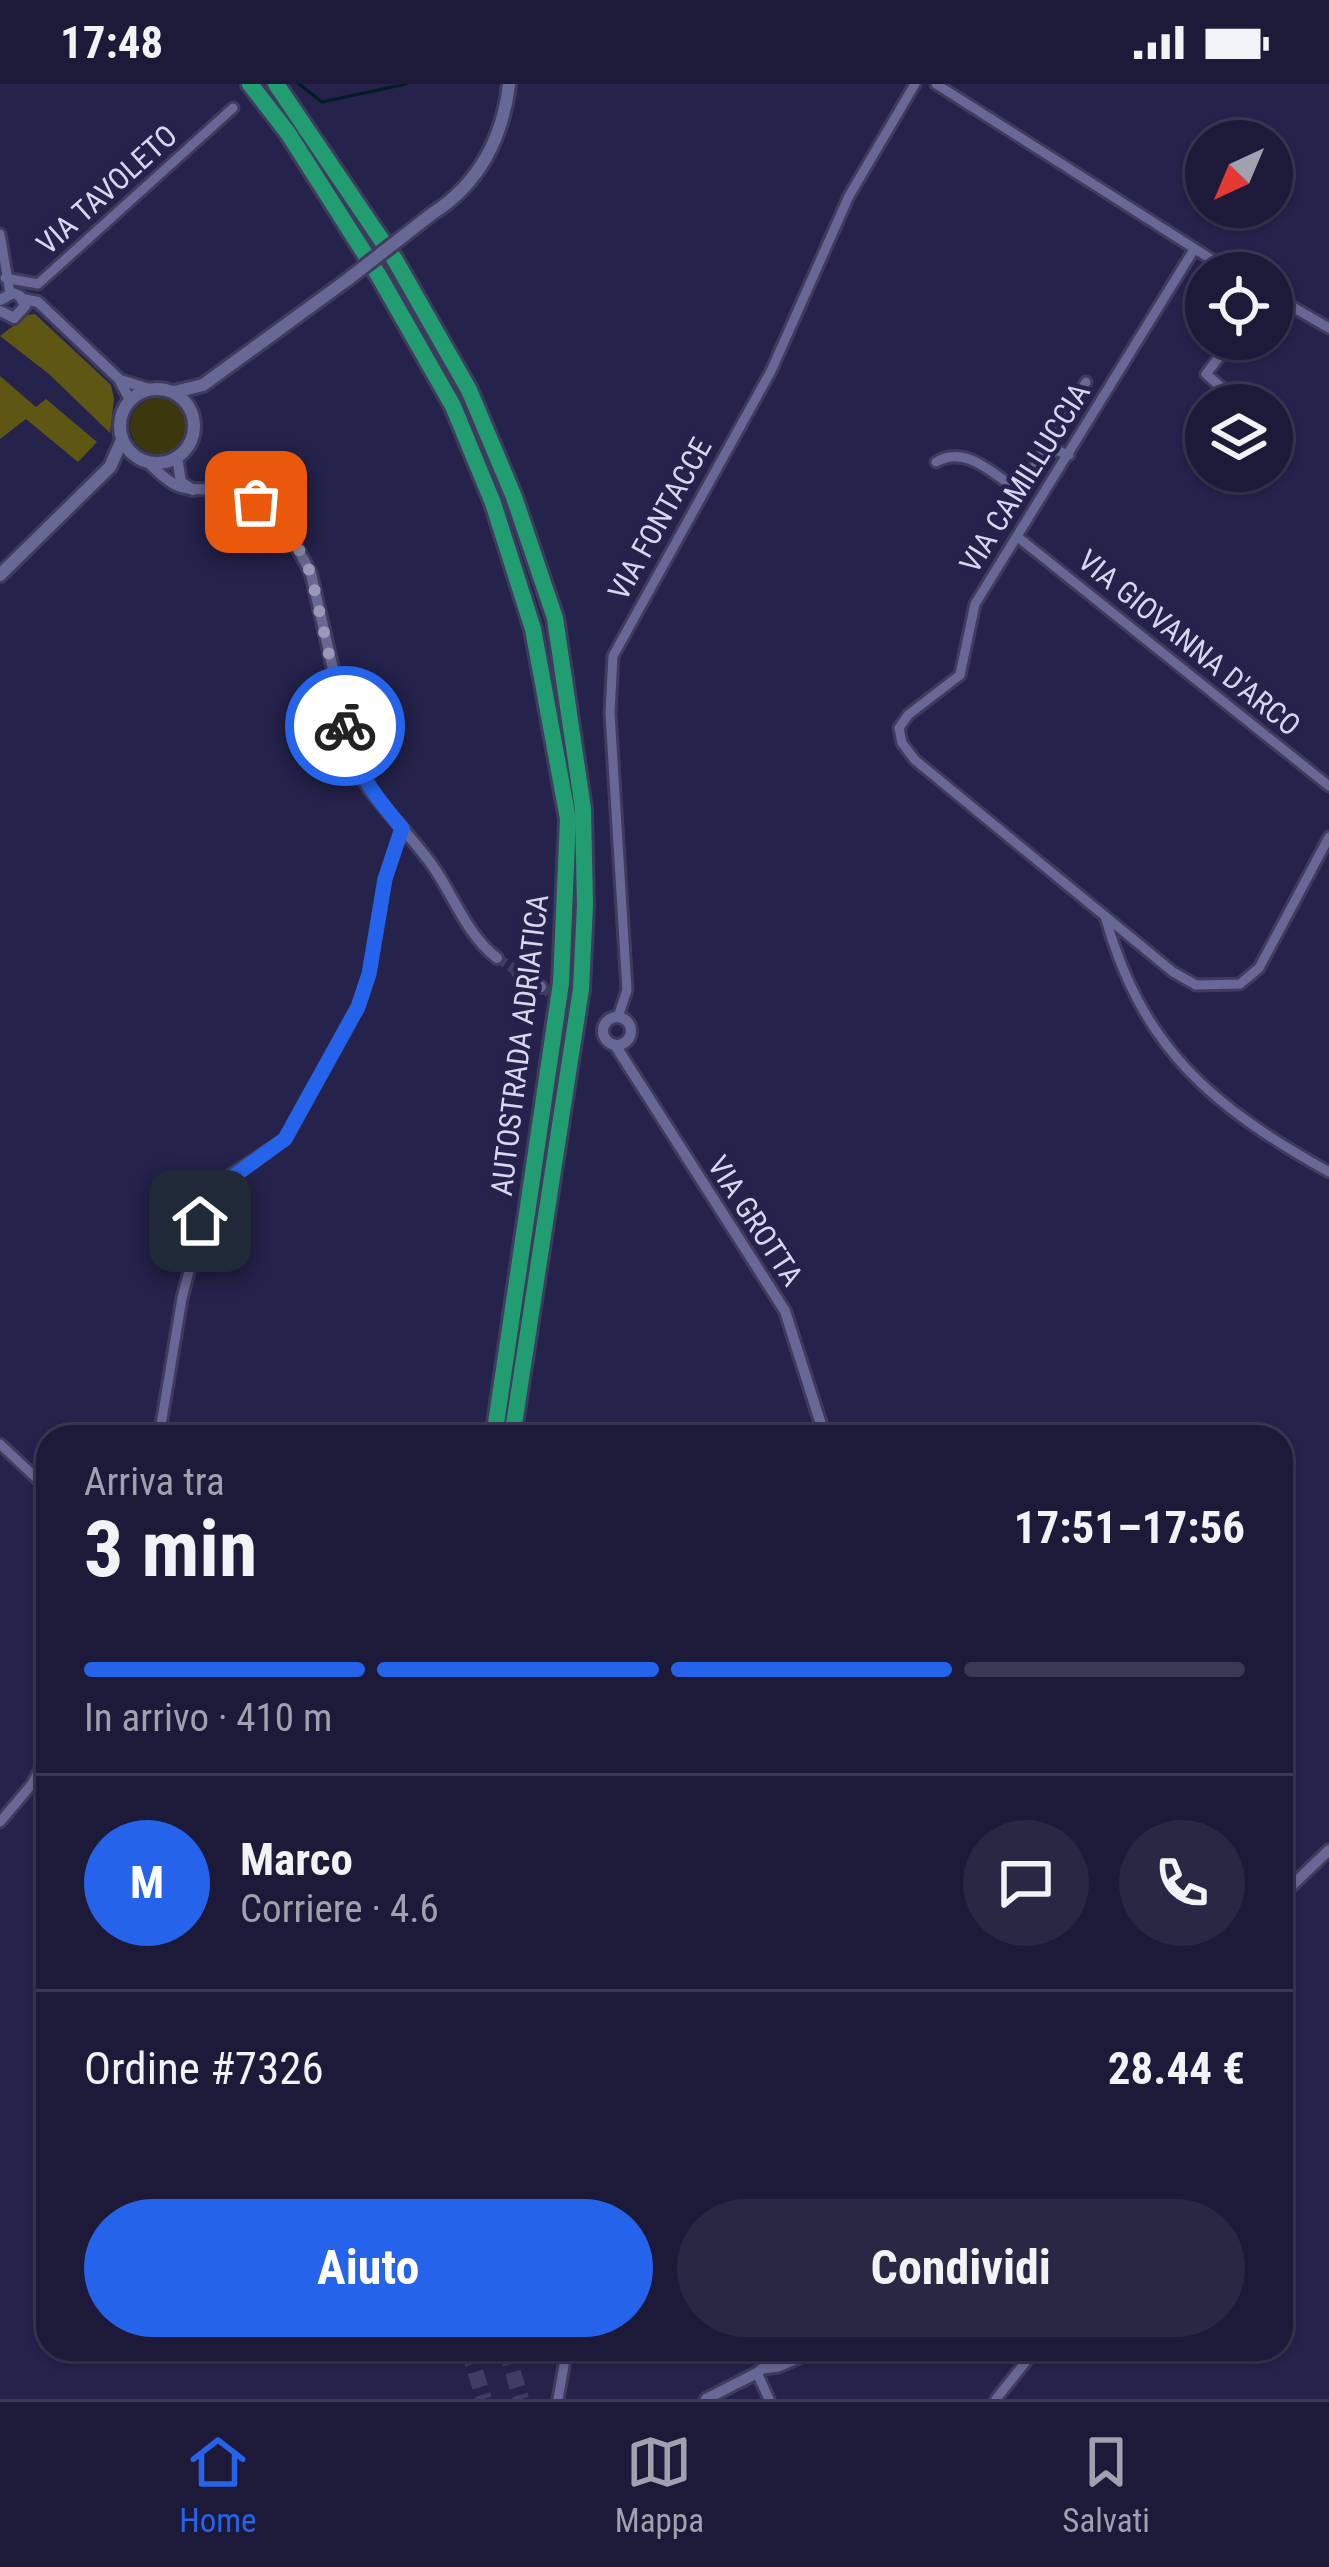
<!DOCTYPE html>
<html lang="it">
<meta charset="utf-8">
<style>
:root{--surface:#1c1a38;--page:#292743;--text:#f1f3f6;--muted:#a0a1ae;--line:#3a3853;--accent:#2563eb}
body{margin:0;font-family:"Roboto Condensed",sans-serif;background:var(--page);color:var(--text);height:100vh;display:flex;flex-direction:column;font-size:45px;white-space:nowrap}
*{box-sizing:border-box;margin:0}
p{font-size:39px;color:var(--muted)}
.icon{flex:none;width:66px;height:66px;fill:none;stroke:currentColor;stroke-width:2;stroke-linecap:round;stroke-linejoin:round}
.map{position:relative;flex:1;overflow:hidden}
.side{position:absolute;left:36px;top:1341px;width:1257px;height:936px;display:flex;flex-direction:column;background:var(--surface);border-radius:36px;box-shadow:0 3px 9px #0004,0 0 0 3px var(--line)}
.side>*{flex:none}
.needle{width:78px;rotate:224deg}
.controls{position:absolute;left:1185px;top:36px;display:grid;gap:24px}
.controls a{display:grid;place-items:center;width:108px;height:108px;border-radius:50%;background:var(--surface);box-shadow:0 3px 9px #0004,0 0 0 3px var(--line);font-size:60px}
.pin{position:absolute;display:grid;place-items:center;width:102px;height:102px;color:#fff;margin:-51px;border-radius:24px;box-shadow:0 6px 18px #0006}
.courier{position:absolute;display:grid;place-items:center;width:120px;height:120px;margin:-60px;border:9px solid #2563eb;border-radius:50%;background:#fff;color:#222;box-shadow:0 3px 15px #0007}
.summary em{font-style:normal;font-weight:700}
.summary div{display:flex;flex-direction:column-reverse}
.summary{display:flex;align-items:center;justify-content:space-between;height:204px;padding:0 48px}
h1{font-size:78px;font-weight:700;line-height:90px}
.bar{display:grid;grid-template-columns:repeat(4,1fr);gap:18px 12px;align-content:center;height:144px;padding:0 48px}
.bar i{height:15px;border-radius:9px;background:var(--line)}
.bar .on{background:var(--accent)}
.bar p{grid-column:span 4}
.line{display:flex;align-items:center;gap:30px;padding:0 48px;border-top:3px solid var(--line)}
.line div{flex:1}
.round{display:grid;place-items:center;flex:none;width:126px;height:126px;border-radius:63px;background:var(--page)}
.primary-button{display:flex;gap:24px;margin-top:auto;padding:24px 48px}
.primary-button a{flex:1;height:138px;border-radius:72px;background:var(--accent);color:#fff;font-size:48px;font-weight:700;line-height:138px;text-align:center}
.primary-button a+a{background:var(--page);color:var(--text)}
.status{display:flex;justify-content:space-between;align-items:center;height:84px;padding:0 60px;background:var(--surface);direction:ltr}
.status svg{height:33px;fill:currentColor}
.tabs{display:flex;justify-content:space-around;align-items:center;height:168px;border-top:3px solid var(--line);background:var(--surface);font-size:33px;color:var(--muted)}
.tabs a{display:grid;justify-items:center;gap:6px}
.tabs .on{color:var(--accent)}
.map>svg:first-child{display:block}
.green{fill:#3c370c}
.forest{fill:#5e5714}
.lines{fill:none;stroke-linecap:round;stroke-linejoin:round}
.stream{stroke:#001c27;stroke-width:3}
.tertiary-tunnel{stroke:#403d64;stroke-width:10;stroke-dasharray:10 5;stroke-linecap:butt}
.motorway-tunnel{stroke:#403d64;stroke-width:16;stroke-dasharray:16 8;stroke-linecap:butt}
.minor-casing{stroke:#3f3b5e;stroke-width:15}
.tertiary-casing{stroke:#3f3b5e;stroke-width:16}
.secondary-casing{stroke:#3f3b5e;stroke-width:18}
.motorway-casing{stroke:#3f3b5e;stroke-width:22}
.minor{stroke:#686896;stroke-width:9}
.tertiary{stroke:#686896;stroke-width:10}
.secondary{stroke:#686896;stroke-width:12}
.motorway{stroke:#229d71;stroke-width:16}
.secondary-bridge-casing{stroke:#3f3b5e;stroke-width:18;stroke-linecap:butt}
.secondary-bridge{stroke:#686896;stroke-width:12}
.done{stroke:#9898b8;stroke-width:12;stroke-dasharray:0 21.6}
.route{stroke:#2563eb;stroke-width:15}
.labels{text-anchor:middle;stroke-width:9;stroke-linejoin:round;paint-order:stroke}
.street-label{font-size:30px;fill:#d6d8f2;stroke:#25224b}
</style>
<div class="status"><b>17:48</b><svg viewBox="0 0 49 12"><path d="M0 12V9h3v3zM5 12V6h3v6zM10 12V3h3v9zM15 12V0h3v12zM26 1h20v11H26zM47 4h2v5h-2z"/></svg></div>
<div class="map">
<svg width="1329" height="2315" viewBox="0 0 1329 2315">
<rect width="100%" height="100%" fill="#25224b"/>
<circle class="green" cx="158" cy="342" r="28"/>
<g class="forest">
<path d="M35,230l76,71 3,14 -4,34 -61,-59 -49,-38 28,-21z"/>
<path d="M0,292l36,31 10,-8 51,43 -19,20 -52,-43 -26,20z"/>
</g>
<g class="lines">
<path class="stream" d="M299,0l23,18 84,-18"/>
<g class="tertiary-tunnel">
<path d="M497,874l22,14"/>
<path d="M541,903l47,33"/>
</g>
<g class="motorway-tunnel">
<path d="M468,2265l16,50"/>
<path d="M506,2265l15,50"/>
</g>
<defs>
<g id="minor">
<path d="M936,0l297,189"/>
<path d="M0,150l10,59"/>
<path d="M1193,167l-218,353 -15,71 -52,40 -9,13 3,15 13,17 258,212 23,13 44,-1 19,-16 70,-131"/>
<path d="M5,194l33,6 195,-176"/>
<path d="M1272,211l57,33"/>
<path d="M1233,255l-27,35 36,31"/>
<path d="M1047,363l39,-65"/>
<path d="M936,378c30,-18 58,13 83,29l28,-44 22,8"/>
<path d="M1019,454l310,248"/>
<path d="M1105,832c37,133 108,191 224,256"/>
<path d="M618,933l9,-27 -17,-277 3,-57 158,-285 78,-175 66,-112"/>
<path d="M159,1353l23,-139 25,-96 22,-26 56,-37 73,-132 11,-32 16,-96 17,-51"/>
<path d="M0,1360l48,45"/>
<path d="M0,1738l32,-38 16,-30"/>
<path d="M1143,2265l2,2"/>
<path d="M762,2285l16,-2 42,-18"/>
<path d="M757,2289l12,26"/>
<path d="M558,2315l9,-50"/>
<path d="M996,2315l40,-50"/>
</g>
<g id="tertiary">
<path d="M23,215l15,3 81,77 11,21"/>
<path d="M0,216l13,-7 7,3 5,10 -11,12 -14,-7"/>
<path d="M124,297l25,8"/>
<path d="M177,373l4,25 12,8"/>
<path d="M149,379c39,40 40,19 85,30 36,10 62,49 77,81l45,194c20,36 52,63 76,97 22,31 34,69 65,93"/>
<path d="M519,888l22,15"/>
<circle cx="617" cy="947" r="14"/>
<path d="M615,961l170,266 40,126"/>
<path d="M1281,1812l48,-46"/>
<path d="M706,2315l51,-26 29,-24"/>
</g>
<g id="secondary">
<path d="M433,129c46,-29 70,-76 76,-129"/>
<circle cx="157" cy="342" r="37"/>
<path d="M174,308l29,-7 144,-105"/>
<path d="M0,491l110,-108 12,-27"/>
</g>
<g id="motorway">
<path d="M250,0l38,49 91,143 74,130 40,97 40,126 35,190 -7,164 -67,454"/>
<path d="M276,0l119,176 74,130 45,107 41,121 28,191 2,96 -4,84 -69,448"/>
</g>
</defs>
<use href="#minor" class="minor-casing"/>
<use href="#tertiary" class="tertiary-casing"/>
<use href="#secondary" class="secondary-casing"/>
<use href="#motorway" class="motorway-casing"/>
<use href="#minor" class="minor"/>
<use href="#tertiary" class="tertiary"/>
<use href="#secondary" class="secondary"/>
<use href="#motorway" class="motorway"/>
<defs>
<path id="secondary-bridge" d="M347,196l86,-67"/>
</defs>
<use href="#secondary-bridge" class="secondary-bridge-casing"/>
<use href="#secondary-bridge" class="secondary-bridge"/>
</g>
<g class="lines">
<path class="done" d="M256,418l45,50 10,22 34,152"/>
<path class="route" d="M200,1137l16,-32 69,-50 73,-132 11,-33 16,-95 17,-51c-28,-33 -48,-59 -57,-102"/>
</g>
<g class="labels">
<g class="street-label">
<text transform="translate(107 106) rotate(-42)" y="10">VIA TAVOLETO</text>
<text transform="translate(1025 394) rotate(-58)" y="10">VIA CAMILLUCCIA</text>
<text transform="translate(660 435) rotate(-61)" y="10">VIA FONTACCE</text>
<text transform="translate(1189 559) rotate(39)" y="10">VIA GIOVANNA D'ARCO</text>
<text transform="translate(520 961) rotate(-83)" y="10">AUTOSTRADA ADRIATICA</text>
<text transform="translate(755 1137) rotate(57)" y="10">VIA GROTTA</text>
</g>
</g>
</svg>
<div class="controls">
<a><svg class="needle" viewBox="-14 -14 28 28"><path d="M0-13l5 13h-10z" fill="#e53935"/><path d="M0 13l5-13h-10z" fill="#a0a1ae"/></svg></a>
<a><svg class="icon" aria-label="locate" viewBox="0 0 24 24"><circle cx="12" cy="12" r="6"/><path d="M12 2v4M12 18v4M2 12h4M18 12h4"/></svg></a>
<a><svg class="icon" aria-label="layers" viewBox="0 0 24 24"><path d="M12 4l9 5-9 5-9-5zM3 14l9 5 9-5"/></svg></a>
</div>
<div class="pin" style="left:256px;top:418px;background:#ea580c"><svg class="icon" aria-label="bag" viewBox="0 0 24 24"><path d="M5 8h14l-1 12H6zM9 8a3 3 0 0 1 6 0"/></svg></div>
<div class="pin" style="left:200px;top:1137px;background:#1f2937"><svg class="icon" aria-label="home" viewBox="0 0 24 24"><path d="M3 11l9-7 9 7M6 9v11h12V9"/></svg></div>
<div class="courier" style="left:345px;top:642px"><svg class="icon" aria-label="bike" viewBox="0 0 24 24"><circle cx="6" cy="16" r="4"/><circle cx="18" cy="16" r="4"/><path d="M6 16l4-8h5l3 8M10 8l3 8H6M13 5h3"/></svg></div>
<section class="side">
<div class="summary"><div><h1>3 min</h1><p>Arriva tra</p></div><em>17:51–17:56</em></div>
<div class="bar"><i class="on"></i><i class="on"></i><i class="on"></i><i></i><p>In arrivo · 410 m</p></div>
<div class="line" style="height:216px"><b class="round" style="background:var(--accent);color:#fff">M</b><div><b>Marco</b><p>Corriere · 4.6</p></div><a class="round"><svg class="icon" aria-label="chat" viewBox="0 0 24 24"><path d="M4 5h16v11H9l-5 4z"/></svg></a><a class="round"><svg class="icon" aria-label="phone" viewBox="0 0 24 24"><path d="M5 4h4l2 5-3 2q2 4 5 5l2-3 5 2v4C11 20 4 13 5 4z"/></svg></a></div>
<div class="line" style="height:156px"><div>Ordine #7326</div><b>28.44 €</b></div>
<div class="primary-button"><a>Aiuto</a><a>Condividi</a></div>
</section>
</div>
<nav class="tabs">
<a class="on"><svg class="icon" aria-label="home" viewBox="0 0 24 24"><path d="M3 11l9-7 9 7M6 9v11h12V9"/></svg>Home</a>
<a><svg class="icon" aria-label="map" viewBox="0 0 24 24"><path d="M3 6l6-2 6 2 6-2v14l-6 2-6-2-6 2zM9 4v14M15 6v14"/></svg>Mappa</a>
<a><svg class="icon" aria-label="saved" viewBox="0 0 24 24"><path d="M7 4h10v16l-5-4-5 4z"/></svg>Salvati</a>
</nav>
